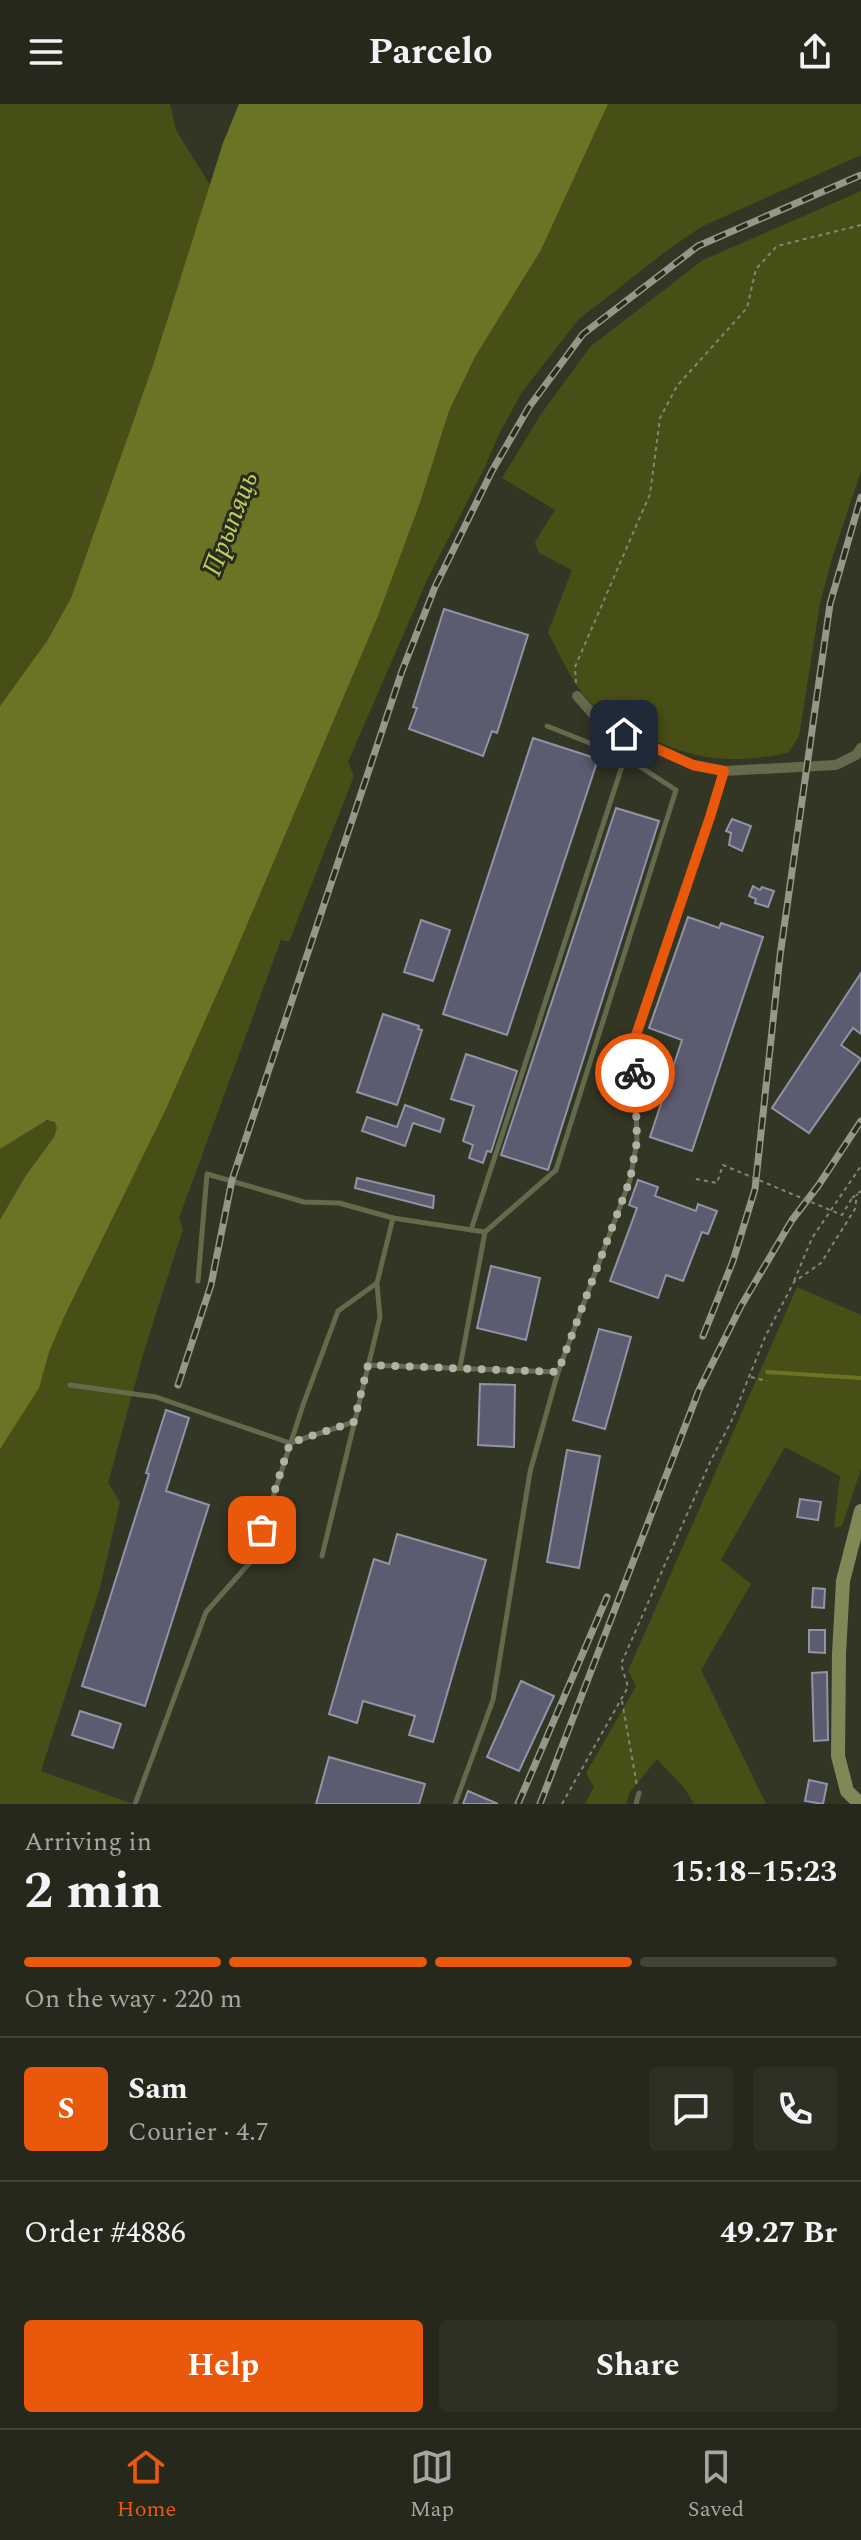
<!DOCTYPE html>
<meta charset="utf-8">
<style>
:root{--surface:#26281b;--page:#2e3024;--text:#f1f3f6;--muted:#a4a6a3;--line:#42443a;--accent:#ea580c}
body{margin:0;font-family:Spectral,serif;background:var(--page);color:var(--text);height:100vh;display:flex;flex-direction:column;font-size:30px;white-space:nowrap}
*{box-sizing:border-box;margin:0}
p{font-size:26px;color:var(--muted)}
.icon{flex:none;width:44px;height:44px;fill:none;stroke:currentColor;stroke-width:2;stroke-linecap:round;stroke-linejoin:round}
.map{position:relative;height:1700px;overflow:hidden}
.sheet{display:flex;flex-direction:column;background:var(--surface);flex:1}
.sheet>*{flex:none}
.pin{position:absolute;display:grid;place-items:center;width:68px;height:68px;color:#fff;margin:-34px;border-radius:16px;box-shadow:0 4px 12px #0006}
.courier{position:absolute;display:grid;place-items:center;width:80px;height:80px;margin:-40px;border:6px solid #ea580c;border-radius:50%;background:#fff;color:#222;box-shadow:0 2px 10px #0007}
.overview em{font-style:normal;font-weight:700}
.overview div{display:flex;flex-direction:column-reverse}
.overview{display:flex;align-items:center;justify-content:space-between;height:136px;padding:0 24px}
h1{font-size:52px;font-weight:700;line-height:60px}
.bar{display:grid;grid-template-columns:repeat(4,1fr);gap:12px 8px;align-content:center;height:96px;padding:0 24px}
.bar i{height:10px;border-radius:6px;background:var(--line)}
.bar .on{background:var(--accent)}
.bar p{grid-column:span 4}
.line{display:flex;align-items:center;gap:20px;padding:0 24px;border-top:2px solid var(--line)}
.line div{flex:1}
.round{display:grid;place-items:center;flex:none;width:84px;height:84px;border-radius:8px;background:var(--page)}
.cta{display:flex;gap:16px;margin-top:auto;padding:16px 24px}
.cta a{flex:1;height:92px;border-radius:8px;background:var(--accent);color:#fff;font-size:32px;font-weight:700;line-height:92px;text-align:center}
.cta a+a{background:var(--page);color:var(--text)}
header{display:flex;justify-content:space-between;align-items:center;height:104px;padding:0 24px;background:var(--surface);font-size:36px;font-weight:700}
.tab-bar{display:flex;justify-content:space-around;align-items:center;height:112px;border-top:2px solid var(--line);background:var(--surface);font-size:22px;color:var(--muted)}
.tab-bar a{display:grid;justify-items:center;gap:4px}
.tab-bar .on{color:var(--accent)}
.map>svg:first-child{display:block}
.green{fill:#484f16}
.water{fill:#6b7425}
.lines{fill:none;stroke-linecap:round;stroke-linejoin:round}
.stream{stroke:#6b7425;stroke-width:4}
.building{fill:#5b5c6f;stroke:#9193a7;stroke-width:2}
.path{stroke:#848677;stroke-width:2;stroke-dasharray:4 4;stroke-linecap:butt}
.lane{stroke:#656a4c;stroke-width:5}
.street{stroke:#656a4c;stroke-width:10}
.secondary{stroke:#818857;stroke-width:14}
.rail-casing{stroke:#959889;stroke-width:7}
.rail{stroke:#292c1b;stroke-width:4;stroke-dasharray:12;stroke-linecap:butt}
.path-bridge{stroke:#848677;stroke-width:2;stroke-dasharray:4 4;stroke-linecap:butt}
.done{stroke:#b0b2a5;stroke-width:8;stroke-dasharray:0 14.4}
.route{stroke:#ea580c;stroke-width:10}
.labels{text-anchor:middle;stroke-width:6;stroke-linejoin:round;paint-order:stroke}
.water-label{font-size:28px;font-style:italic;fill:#becd62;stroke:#292c1b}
</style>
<header><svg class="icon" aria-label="menu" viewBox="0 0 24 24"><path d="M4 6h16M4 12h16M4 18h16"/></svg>Parcelo<svg class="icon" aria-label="share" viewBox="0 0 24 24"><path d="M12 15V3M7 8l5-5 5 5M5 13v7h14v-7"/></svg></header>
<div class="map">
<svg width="861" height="1700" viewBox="0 0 861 1700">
<rect width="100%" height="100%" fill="#333624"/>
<g class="green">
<path d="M0,0h170l6,26 34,55 -57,180 -82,233 -24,43 -47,65z"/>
<path d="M608,0h253v51l-160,72 -36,25 -86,67 -57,73 -23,42 -14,33 -58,113 -79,182 6,14 -65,166 -8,-2 -102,278 4,11 -39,122 -36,132 12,19 -20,86 -59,183 92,33h-133v-655l43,-27 8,-2 5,2 179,-169 143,-337 42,-113 29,-92 26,-54 66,-107z"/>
<path d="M861,87v280l-28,84 -13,48 -21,133 -10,16 -11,3c-60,9 -89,3 -143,-24 -17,-8 -33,-16 -46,-30 -18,-19 -29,-47 -41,-69l24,-62 -33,-17 -4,-11 20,-32 -53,-32 39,-64 50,-68 112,-86z"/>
<path d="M797,1183l64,28v154l-19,57 -8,2 6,-52 -55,-29 -64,113 30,24 -50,86 65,134h-72l-9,-15 -28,-30 -27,33 -4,12h-41l9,-17 -8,-14 50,-87 -8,-15z"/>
</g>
<path class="water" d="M239,0h369l-67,146 -66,107 -26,54 -29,92 -42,113 -143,337 -70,158 -101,206 -15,35 -10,36 -39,61v-229l25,-43 29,-40 3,-9 -2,-6 -8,-2 -47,29v-443l47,-65 24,-43 82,-233 70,-222z"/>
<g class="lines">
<path class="stream" d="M767,1268l94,6"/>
</g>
<g class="building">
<path d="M444,505l84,26 -31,98 -5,-2 -9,25 -74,-27 8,-21 -4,-1z"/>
<path d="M533,634l65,21 -91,276 -64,-21z"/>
<path d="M616,704l43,13 -111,349 -47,-15z"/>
<path d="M732,715l19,7 -9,25 -13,-6 2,-12 -5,-2z"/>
<path d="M753,782l7,4 2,-3 12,4 -6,16 -13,-4 1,-4 -7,-3z"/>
<path d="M688,813l31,11 2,-5 42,14 -71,214 -42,-14 32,-97 -33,-12z"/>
<path d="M421,816l29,10 -17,51 -29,-9z"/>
<path d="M861,869v61l-8,-6 -12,17 20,14 -52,74 -37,-25z"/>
<path d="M383,910l36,12 -1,3 4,1 -25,75 -40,-13z"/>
<path d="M466,950l51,17 -26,81 -4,-1 -4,12 -14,-5 4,-13 -10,-4 11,-35 -23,-7z"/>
<path d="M405,1001l39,14 -4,13 -27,-9 -8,23 -43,-15 5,-14 30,10z"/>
<path d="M357,1074l77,18 -1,12 -78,-20z"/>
<path d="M638,1076l20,7 -3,9 41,15 2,-7 19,7 -9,23 -6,-2 -19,49 -17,-6 -8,23 -48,-17 27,-73 -8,-3z"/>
<path d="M491,1162l49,12 -14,62 -49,-12z"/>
<path d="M599,1225l32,8 -26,92 -32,-9z"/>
<path d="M480,1280l35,1 -1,62 -36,-2z"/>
<path d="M166,1306l23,8 -23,73 43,14 -64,201 -63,-20 67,-212 -3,-1z"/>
<path d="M567,1346l33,6 -21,112 -32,-6z"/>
<path d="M800,1395l21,3 -3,18 -21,-3z"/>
<path d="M397,1430l89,26 -53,182 -24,-7 6,-19 -52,-15 -6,22 -28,-9 45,-155 15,5z"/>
<path d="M813,1484l12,1 -1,19 -12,-1z"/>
<path d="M809,1526h16v23l-16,-1z"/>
<path d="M827,1568l1,68 -14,1 -2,-68z"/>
<path d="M521,1577l33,15 -35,75 -32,-14z"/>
<path d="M80,1607l41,13 -8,24 -41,-13z"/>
<path d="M329,1653l96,27 -6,20h-103z"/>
<path d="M809,1676l18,4 -4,20 -18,-3z"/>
<path d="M468,1687l30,13h-35z"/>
</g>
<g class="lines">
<g class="path">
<path d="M576,579l-1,-16 75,-173 10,-76 17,-32 70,-78 9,-39 21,-23 84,-21"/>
<path d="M852,1094l9,-7"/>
<path d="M794,1177l18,-43 49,-72"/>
<path d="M751,1273l16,4"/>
<path d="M622,1597l15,85"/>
<path d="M562,1700l66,-117 -7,-23 90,-204 20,-38 34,-85 29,-55 27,-19 34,-54 2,-15"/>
</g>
<g class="lane">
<path d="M471,1126l154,-473"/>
<path d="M198,1177l9,-107 97,28 35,1 54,15"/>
<path d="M368,1261l190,7"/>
<path d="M460,1263l25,-135 71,-62 120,-380 -51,-33 -78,-31"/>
<path d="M70,1281l86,12 134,46 64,-21"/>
<path d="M322,1452l58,-239 -3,-33"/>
<path d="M135,1700l71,-192 47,-53 50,-154 35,-94 39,-28 16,-65 92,14"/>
<path d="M455,1700l38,-104 37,-228 28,-100 72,-192 7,-39 -3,-100 76,-224 14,-46"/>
<path d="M636,1700l3,-11"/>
</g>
<path class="street" d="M577,592l24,27 92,42 31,6 112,-6 20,-10 5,-7"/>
<path class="secondary" d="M860,1700l-13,-13 -9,-35 1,-102 4,-73 18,-70"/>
<defs>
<g id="rail">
<path d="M703,1232l30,-75 22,-72 25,-233 50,-352 31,-107"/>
<path d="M178,1281l33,-100 21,-105 170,-509 33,-84 57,-116 37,-64 54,-73 115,-88 163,-71"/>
<path d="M518,1700l89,-207"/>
<path d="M540,1700l159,-414 42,-84 51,-86 26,-34 43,-65"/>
</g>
</defs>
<use href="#rail" class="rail-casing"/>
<use href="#rail" class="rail"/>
<path class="path-bridge" d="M696,1075l21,4 6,-18 119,50 10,-17"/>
</g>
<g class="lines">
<path class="done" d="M262,1426l28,-87 64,-21 14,-57 190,7 72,-192 7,-39 -2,-68"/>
<path class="route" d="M624,630l69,31 31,6 -14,46 -76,224 1,32"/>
</g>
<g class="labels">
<g class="water-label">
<text transform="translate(229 419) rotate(-69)" y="10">Прыпяць</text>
</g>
</g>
</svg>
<div class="pin" style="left:262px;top:1426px;background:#ea580c"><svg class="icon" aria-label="bag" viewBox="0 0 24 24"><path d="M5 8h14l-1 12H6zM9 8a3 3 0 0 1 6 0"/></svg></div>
<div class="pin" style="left:624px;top:630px;background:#1f2937"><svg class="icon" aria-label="home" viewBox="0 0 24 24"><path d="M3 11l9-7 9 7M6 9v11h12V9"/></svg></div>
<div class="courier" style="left:635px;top:969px"><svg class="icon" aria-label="bike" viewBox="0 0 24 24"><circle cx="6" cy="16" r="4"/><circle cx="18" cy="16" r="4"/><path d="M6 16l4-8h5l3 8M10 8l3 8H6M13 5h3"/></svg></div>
</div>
<section class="sheet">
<div class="overview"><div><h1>2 min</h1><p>Arriving in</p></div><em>15:18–15:23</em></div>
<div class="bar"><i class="on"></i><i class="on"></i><i class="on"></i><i></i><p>On the way · 220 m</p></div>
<div class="line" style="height:144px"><b class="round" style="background:var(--accent);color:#fff">S</b><div><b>Sam</b><p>Courier · 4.7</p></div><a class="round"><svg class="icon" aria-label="chat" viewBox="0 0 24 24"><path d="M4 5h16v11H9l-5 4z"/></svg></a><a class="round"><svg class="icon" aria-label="phone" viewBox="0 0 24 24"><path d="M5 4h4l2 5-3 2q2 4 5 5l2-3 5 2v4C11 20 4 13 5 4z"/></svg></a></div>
<div class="line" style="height:104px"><div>Order #4886</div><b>49.27 Br</b></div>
<div class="cta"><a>Help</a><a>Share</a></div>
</section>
<nav class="tab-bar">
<a class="on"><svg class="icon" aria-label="home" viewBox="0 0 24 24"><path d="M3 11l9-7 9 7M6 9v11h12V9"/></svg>Home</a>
<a><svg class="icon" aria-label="map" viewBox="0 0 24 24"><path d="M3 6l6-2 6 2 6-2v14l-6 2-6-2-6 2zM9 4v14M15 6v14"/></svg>Map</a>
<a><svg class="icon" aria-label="saved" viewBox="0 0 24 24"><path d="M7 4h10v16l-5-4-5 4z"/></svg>Saved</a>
</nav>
